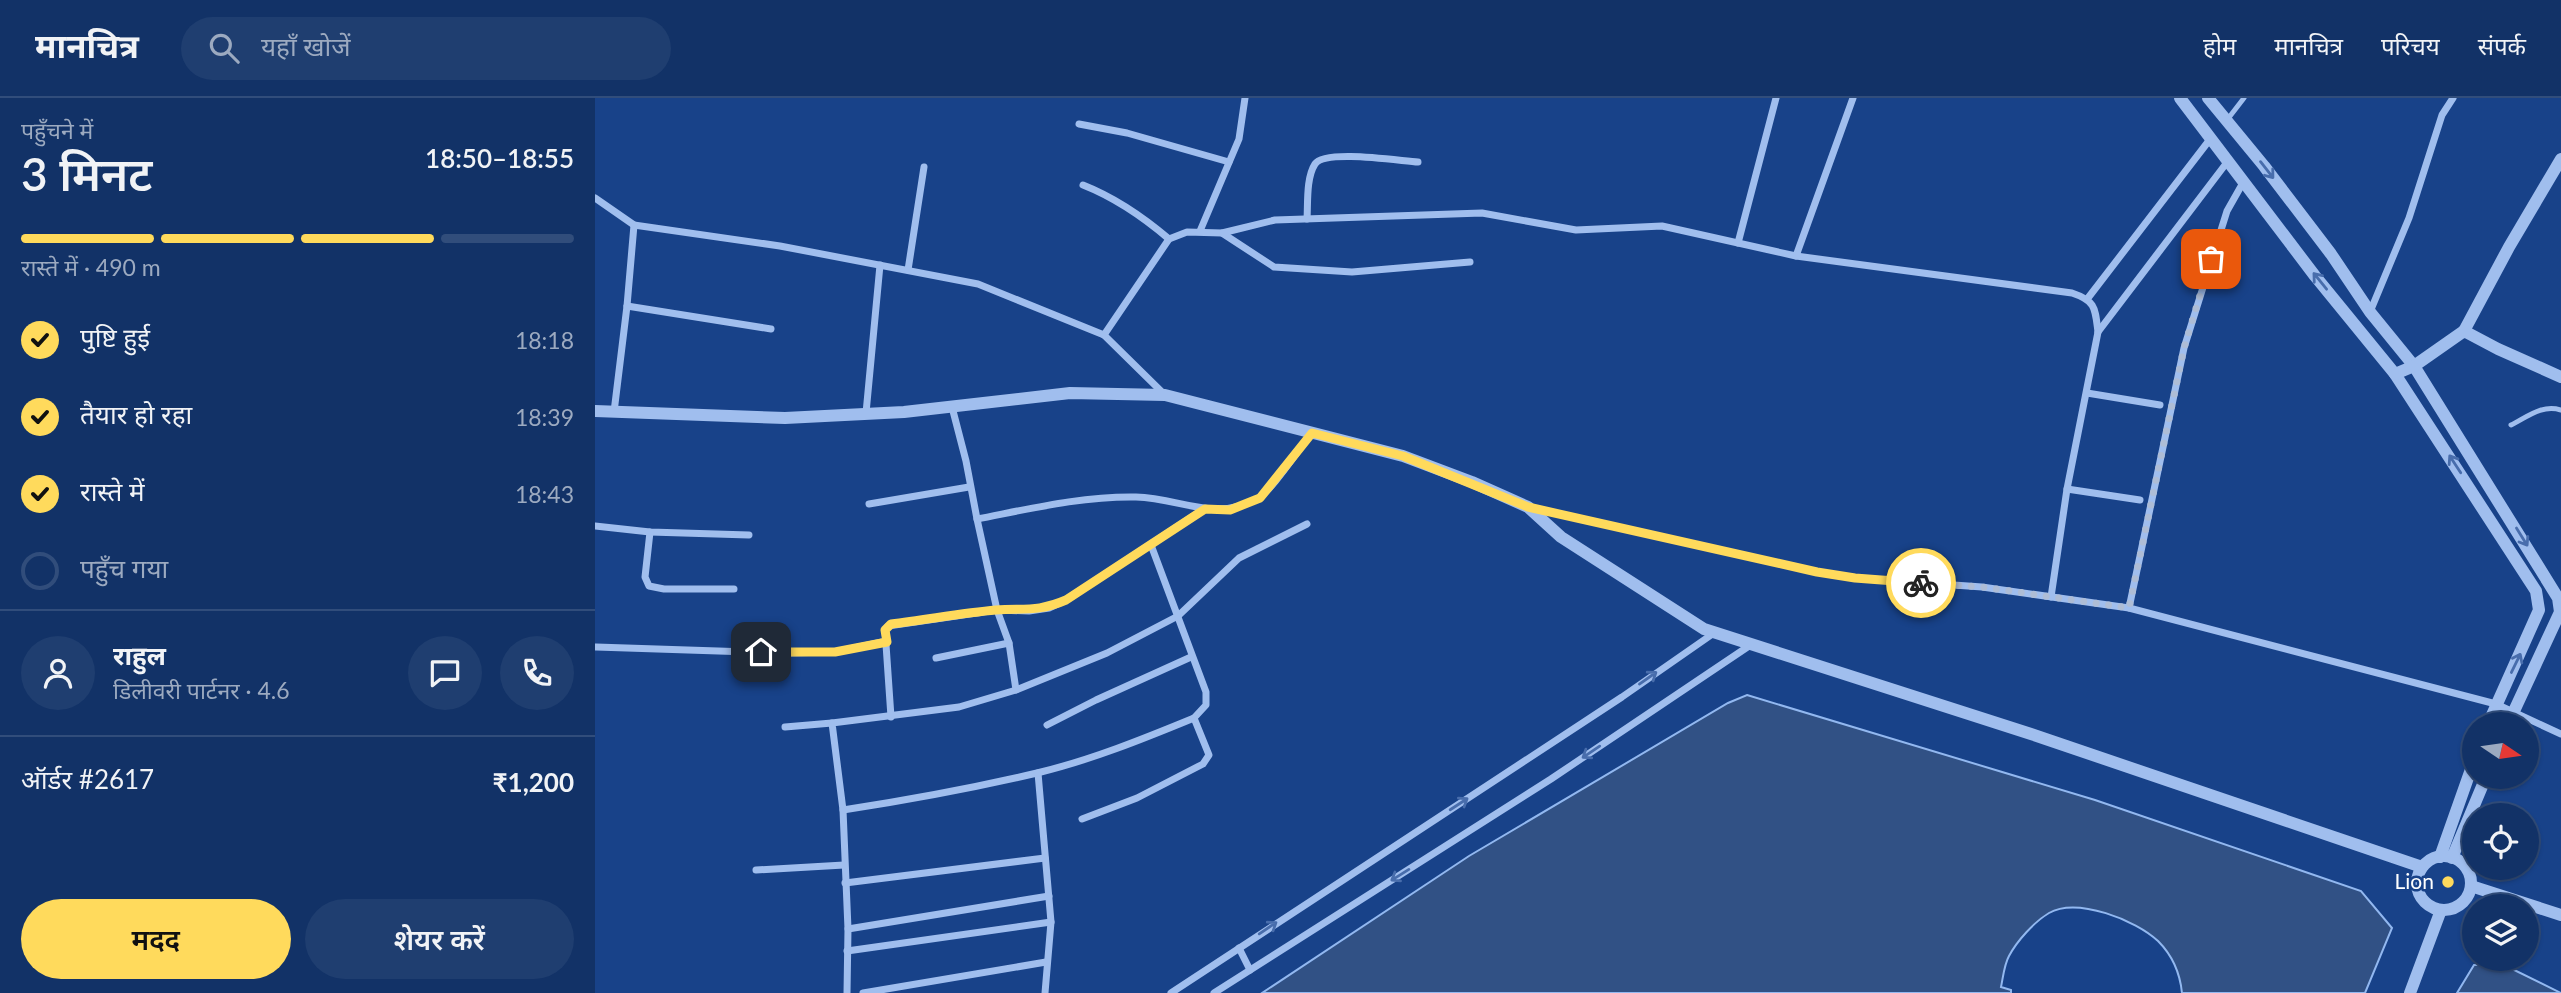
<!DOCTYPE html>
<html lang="hi">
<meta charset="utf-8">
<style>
:root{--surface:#123267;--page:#1f3e70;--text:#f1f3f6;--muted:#9caac0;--line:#314d7b;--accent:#ffda5c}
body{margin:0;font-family:Lato,"Noto Sans Devanagari",sans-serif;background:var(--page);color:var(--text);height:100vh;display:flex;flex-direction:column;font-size:26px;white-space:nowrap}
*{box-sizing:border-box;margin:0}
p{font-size:23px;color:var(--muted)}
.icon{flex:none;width:38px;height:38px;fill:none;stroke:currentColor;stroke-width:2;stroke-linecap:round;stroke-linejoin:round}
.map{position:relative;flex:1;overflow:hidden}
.sheet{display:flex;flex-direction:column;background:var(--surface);width:595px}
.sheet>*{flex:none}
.needle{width:46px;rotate:103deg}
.controls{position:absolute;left:1867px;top:614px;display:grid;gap:14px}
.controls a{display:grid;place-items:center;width:77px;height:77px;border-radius:50%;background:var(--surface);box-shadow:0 2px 5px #0004,0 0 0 2px var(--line);font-size:35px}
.pin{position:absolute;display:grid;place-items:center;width:60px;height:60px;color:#fff;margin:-30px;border-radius:14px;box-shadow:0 4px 10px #0006}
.courier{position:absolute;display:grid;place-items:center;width:70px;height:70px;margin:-35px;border:5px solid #ffda5c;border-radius:50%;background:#fff;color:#222;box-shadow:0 2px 9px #0007}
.overview em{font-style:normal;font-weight:600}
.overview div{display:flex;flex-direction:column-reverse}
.overview{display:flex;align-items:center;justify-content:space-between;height:119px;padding:0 21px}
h1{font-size:46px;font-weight:600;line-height:52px}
.bar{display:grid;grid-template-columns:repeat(4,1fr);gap:10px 7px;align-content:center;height:84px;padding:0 21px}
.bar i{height:9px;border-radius:5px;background:var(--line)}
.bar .current{background:var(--accent)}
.bar p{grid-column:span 4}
.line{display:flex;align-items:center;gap:18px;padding:0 21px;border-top:2px solid var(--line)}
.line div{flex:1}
.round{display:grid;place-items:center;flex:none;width:74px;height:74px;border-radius:37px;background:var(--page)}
ol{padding:0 21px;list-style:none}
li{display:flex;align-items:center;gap:21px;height:77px}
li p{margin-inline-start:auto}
li .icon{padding:7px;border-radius:50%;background:var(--accent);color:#111;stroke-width:4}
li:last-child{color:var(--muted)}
li i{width:38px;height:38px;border:4px solid var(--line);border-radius:50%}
.primary-button{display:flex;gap:14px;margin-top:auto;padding:14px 21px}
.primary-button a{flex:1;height:80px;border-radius:42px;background:var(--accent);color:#111;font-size:28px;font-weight:600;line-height:80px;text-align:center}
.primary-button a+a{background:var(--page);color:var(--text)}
header{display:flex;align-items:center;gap:42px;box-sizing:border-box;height:98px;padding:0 35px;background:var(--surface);border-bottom:2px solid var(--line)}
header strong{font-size:33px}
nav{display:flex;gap:38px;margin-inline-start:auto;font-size:24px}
.search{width:490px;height:63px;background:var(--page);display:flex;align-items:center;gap:18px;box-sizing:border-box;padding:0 24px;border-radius:38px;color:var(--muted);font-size:26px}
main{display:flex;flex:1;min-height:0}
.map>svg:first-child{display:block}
.water{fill:#315185;stroke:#92b8f0;stroke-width:2}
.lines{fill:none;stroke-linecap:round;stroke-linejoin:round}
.service{stroke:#a0beee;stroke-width:5}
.minor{stroke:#a0beee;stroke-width:7}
.tertiary{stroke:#a0beee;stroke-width:12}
.oneway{stroke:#486dac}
.done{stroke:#aebdd6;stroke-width:7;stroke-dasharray:0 12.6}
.route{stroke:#ffda5c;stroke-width:9}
.poi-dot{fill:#ffda5c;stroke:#184289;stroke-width:2.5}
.labels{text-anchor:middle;stroke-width:5;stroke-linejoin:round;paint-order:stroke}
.poi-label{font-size:21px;fill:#fff;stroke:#184289;text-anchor:end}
</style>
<header>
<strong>मानचित्र</strong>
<div class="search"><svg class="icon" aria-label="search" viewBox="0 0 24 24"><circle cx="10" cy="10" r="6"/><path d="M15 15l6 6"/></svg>यहाँ खोजें</div>
<nav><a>होम</a><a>मानचित्र</a><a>परिचय</a><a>संपर्क</a></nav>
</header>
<main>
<section class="sheet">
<div class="overview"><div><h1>3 मिनट</h1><p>पहुँचने में</p></div><em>18:50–18:55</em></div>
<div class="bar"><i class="current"></i><i class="current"></i><i class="current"></i><i></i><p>रास्ते में · 490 m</p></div>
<ol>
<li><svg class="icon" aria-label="check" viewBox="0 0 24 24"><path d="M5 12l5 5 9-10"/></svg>पुष्टि हुई<p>18:18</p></li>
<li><svg class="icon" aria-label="check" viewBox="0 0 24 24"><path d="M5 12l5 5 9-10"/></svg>तैयार हो रहा<p>18:39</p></li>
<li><svg class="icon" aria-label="check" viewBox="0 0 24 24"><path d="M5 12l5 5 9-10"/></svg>रास्ते में<p>18:43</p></li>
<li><i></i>पहुँच गया</li>
</ol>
<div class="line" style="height:126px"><a class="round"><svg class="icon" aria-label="person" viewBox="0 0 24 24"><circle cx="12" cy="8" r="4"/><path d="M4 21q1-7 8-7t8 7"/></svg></a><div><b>राहुल</b><p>डिलीवरी पार्टनर · 4.6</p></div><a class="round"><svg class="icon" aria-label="chat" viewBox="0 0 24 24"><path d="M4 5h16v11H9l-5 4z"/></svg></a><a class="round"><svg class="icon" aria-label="phone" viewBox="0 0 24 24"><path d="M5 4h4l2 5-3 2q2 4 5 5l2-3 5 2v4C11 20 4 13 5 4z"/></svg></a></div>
<div class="line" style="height:91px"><div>ऑर्डर #2617</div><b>₹1,200</b></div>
<div class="primary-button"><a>मदद</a><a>शेयर करें</a></div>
</section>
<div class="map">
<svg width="1966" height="895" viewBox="0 0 1966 895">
<rect width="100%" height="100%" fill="#184289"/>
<g class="water">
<path d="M1152,597l348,105 266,91 31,37 -27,65h-183c-2,-20 -10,-38 -24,-52 -22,-21 -81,-44 -109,-28 -15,9 -32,28 -40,43 -5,9 -6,22 -8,31l10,3v3h-749l207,-137 259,-153z"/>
<path d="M1907,866l59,29h-104l17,-28z"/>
</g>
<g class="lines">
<g class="service">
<path d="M1632,22l17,-22"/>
<path d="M1916,327c16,-8 31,-21 50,-15"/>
</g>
<g class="minor">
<path d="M484,26l48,9 102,29"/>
<path d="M488,87c33,13 59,31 86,54"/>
<path d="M0,100l39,27 146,21 198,38 126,51 61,60"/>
<path d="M712,121c1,-16 -1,-41 8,-55 10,-15 85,-3 103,-2"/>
<path d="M605,133l39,-92 6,-41"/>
<path d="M627,135l53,-13 207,-7 94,17 86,-4 134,30 276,37c24,8 23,15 26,39l-31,157 -16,108"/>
<path d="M1143,145l38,-145"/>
<path d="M1201,158l57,-158"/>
<path d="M313,172l16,-103"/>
<path d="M1493,200l123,-160"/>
<path d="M32,208l144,23"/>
<path d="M1775,214l39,-94 33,-103 11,-17"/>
<path d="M1503,234l130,-171"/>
<path d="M509,237l65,-96 18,-7 35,1 52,34 78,5 118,-10"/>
<path d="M1492,295l73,12"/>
<path d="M357,309l14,54 11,58"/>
<path d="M19,314l13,-106 7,-81"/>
<path d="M271,315l14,-148"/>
<path d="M1472,391l73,11"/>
<path d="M274,406l100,-17"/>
<path d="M938,410l284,64 38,6 127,9 147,21 367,96 65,30"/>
<path d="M0,428l55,6 99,3"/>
<path d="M55,434l-5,45 4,9 15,3h70"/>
<path d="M1534,510l55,-260 43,-137 17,-30"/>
<path d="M1,549l187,6 52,-1 52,-11"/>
<path d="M341,560l73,-15"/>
<path d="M421,592l91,-37 71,-37 61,-58 68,-34"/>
<path d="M296,619l-6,-87 3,-4 109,-16 32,1 20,-3 17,-8 138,-91"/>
<path d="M452,627l49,-25 95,-43"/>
<path d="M190,629l47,-4"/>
<path d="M443,675l13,149 -6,71"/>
<path d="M248,712c65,-10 130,-22 194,-37 54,-13 106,-34 157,-55l12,-13v-13l-55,-147"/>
<path d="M487,721l55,-21 66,-34 6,-9 -15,-37"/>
<path d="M161,772l88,-5"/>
<path d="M250,785l200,-25"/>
<path d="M253,831l201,-33"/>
<path d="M644,850l11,22"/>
<path d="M252,853l204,-29"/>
<path d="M252,895l1,-64 -5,-119 -11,-87 127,-16 57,-17 -7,-47 -12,-33 -20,-91c52,-10 106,-23 159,-22 45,1 77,25 121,2 14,-7 43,-52 55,-66"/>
<path d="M268,895l183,-31"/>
<path d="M576,895l451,-296 92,-64"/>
<path d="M619,895l337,-214 198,-133"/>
</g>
<g class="tertiary">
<path d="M1585,0l135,178 80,98 141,217 3,19 -51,114"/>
<path d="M1613,0l56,68 67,88 39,58 44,54 144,232 2,14 -52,112"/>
<path d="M1869,233l45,-84 52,-88"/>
<path d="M1800,276l19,-8 50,-35 34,18 63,28"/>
<path d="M0,313l190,7 119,-6 166,-19 95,2 238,61 69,26 56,25 33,30 143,92 327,105 391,133"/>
<circle cx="1849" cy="785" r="27"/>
<path d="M1845,759l35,-99"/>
<path d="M1857,760l34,-81"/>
<path d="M1876,788l90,29"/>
<path d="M1815,895l31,-83"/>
</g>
</g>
<defs><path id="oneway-shaft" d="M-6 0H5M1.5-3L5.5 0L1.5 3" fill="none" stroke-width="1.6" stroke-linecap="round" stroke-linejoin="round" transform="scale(1.75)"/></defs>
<g class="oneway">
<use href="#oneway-shaft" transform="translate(1672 72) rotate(52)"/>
<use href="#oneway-shaft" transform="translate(1725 183) rotate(-129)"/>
<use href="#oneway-shaft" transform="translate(1860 366) rotate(-123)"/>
<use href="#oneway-shaft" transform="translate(1927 439) rotate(58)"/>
<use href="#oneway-shaft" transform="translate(1921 565) rotate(-64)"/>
<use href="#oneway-shaft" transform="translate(1053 580) rotate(-35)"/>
<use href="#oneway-shaft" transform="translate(996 654) rotate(146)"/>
<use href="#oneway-shaft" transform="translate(864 706) rotate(-33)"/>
<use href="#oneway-shaft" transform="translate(805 777) rotate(148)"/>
<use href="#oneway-shaft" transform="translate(673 830) rotate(-34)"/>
</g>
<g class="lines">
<path class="done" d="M1326,485l61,4 147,21 55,-260 27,-89"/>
<path class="route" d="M166,554h74l52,-10 -2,-12 6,-6c35,-4 70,-11 105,-14 29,-2 42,2 70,-10l139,-91 25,1 30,-12 52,-65 91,23 125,51 289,65 38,6 66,5"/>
</g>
<circle class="poi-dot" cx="1853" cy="784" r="7"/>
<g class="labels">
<g class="poi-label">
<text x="1839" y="791">Lion</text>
</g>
</g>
</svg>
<div class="controls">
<a><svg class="needle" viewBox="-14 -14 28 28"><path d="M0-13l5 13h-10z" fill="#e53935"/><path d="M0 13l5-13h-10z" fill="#9caac0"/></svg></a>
<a><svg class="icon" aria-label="locate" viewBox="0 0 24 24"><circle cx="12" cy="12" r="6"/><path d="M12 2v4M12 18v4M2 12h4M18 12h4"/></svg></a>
<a><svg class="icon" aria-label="layers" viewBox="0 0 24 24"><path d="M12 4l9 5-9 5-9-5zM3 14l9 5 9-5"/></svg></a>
</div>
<div class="pin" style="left:1616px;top:161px;background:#ea580c"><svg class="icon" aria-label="bag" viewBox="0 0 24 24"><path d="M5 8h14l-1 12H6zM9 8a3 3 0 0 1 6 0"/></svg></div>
<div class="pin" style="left:166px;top:554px;background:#1f2937"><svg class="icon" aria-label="home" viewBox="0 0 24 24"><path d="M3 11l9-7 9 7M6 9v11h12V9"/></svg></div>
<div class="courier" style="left:1326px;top:485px"><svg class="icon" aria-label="bike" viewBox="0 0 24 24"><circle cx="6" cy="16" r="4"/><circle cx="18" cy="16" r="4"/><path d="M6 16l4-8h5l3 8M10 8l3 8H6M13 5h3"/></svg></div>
</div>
</main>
